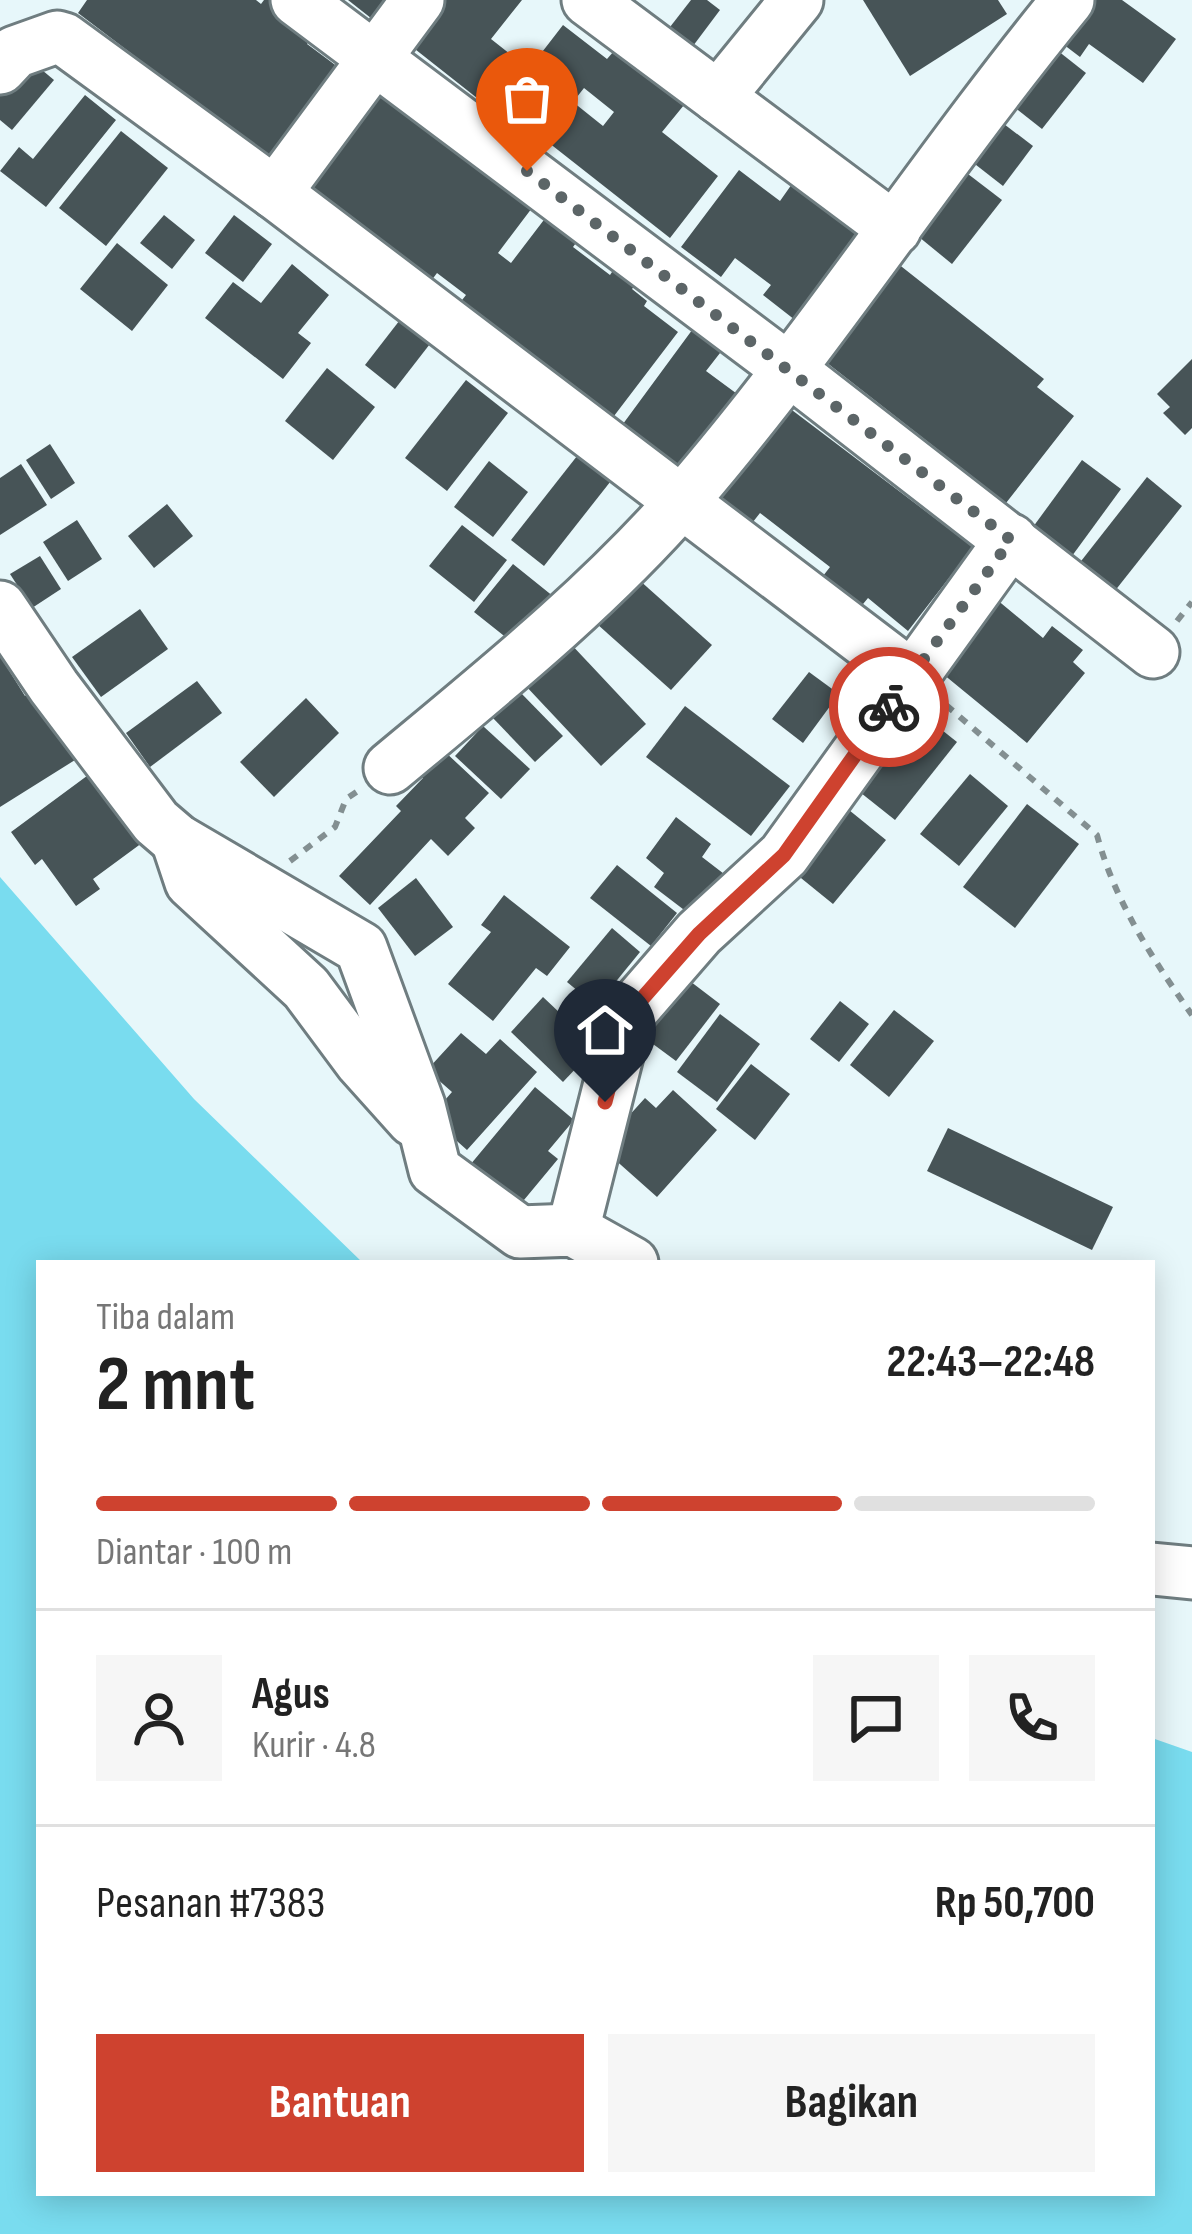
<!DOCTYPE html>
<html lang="id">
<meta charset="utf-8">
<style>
:root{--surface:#fff;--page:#f6f6f6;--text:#222;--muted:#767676;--line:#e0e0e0;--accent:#ce422f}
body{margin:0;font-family:"Sofia Sans Condensed",sans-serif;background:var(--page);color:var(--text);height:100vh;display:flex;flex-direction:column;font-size:45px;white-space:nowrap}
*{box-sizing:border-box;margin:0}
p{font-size:39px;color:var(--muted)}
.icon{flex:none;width:66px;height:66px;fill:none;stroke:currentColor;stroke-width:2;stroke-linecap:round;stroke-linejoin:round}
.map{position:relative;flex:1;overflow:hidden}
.sheet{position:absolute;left:36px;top:1260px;width:1119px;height:936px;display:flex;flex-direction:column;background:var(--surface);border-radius:0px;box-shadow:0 6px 30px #0003}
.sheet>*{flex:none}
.pin{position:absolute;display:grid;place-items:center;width:102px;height:102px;color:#fff;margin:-123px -51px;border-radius:50% 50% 50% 0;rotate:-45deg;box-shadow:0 0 12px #0007}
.pin .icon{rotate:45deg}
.courier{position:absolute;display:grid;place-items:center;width:120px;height:120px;margin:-60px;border:9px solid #ce422f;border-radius:50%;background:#fff;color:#222;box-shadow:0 3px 15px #0007}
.summary em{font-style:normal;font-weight:700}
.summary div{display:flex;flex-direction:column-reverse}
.summary{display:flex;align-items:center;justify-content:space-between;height:204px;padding:0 60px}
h1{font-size:78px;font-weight:700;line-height:90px}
.bar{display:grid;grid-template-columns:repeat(4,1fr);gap:18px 12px;align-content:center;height:144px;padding:0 60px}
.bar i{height:15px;border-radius:9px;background:var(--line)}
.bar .on{background:var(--accent)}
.bar p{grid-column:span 4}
.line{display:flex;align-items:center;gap:30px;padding:0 60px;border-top:3px solid var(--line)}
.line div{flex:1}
.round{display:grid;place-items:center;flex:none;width:126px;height:126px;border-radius:0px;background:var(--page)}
.button{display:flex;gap:24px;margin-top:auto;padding:24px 60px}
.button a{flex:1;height:138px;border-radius:0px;background:var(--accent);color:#fff;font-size:48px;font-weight:700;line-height:138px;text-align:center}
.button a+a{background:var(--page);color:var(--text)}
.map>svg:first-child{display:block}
.water{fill:#79dcef}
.building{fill:#475457;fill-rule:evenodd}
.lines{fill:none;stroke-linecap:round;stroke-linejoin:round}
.minor-casing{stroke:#6f7d80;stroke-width:57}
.path{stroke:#838f91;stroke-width:6;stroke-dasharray:9 9;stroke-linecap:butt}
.minor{stroke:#fff;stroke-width:51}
.done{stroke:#5c6567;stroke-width:12;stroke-dasharray:0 21.6}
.route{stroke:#ce422f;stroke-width:15}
</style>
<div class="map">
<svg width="1192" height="2234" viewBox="0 0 1192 2234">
<rect width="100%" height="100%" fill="#e7f7fa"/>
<path class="water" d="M0,877l194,222 169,164h-324v930h1113v-455l40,14v482h-1192z"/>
<g class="building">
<path d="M87,0h169l5,4 3,-4h14l40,29 -11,15 39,29 -68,92 -200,-152z"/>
<path d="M348,0h54l-21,26z"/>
<path d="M439,0h83l-31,39 38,30 34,-44 44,34 7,-8 70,54 -22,27 56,44 -48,62 -126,-99 -6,7 -132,-104zM584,88l30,24 -11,14 -30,-24z"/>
<path d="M691,0h16l13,10 -33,44 -24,-18z"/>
<path d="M863,0h135l9,14 -97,62z"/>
<path d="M1089,0h33l54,39 -33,44 -54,-39 -9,13 -21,-16z"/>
<path d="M1048,43l38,30 -44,56 -38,-30z"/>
<path d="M24,55l30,25 -42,50 -12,-10v-37z"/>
<path d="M382,87l153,117 -37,49 13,10 42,-55 31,24 -11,15 37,28 8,-12 21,17 -7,9 15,12 -3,5 34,26 -64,84 -35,-27 -5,9 -123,-84 15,-19 -29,-22 -6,8 -131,-86z"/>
<path d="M85,95l31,25 -70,87 -46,-36 19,-24 14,12z"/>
<path d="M1000,121l33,25 -30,40 -32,-25z"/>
<path d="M121,131l47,37 -62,78 -47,-38z"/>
<path d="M739,170l41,31 19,-27 77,59 -72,94 -41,-32 8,-10 -36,-27 -14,19 -40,-30z"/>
<path d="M968,174l34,26 -50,64 -33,-27z"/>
<path d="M164,215l31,25 -23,29 -32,-26z"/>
<path d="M234,215l38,29 -29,38 -38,-29z"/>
<path d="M117,243l51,42 -36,46 -52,-42z"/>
<path d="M897,263l147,116 -7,8 37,29 -68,87 -184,-144z"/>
<path d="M292,264l37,31 -31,38 13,10 -28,36 -78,-61 28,-36 28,21z"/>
<path d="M410,307l30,24 -45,58 -30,-24z"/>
<path d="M698,322l29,22 -21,27 42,31 -58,78 -70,-52z"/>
<path d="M1192,359v69l-7,7 -22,-22 7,-6 -13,-13z"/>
<path d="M327,368l48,39 -42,53 -48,-39z"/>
<path d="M466,380l42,33 -61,78 -42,-33z"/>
<path d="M780,401l193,146 -65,84 -40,-33 -14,17 -38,-30 14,-18 -70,-54 -15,19 -42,-33z"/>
<path d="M50,444l25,39 -24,16 -25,-39z"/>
<path d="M581,451l33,26 -70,89 -33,-26z"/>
<path d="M1082,460l39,29 -49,67 -39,-29z"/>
<path d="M489,461l39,31 -35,45 -39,-30z"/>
<path d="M21,464l26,41 -47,30v-57z"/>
<path d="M1147,477l35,29 -68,86 -36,-27z"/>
<path d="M167,504l26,32 -39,32 -26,-32z"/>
<path d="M77,520l25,39 -34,22 -25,-39z"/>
<path d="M462,525l45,35 -33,42 -45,-36z"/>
<path d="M40,556l21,33 -29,19 -22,-34z"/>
<path d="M513,564l46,37 -24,30 -13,-10 -14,18 -34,-27z"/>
<path d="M638,579l74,66 -41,45 -74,-66z"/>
<path d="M990,594l53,44 9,-12 31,24 -10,12 12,11 -58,70 -95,-78z"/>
<path d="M140,609l28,40 -67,48 -29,-40z"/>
<path d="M569,642l77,82 -45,42 -77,-82z"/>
<path d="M0,656l25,40 7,-4 43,68 -75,47z"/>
<path d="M809,672l30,22 -36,49 -31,-24z"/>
<path d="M197,681l25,32 -72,54 -24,-34z"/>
<path d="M519,691l44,45 -28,26 -43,-45z"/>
<path d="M306,698l33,35 -65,64 -34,-35z"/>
<path d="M685,706l105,80 -39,50 -105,-79z"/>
<path d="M918,711l39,31 -62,78 -39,-31z"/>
<path d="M483,726l47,43 -29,30 -46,-43z"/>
<path d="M443,750l46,43 -24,25 10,10 -27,28 -17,-17 -61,66 -31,-29 62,-65 -5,-5 27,-28 -4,-3z"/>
<path d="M95,770l51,70 -53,39 7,10 -24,17 -34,-47 -7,6 -24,-33z"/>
<path d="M970,774l38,32 -49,60 -39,-32z"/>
<path d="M1027,804l52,40 -64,84 -52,-41z"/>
<path d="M849,810l37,30 -53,64 -37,-30z"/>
<path d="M676,817l35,27 -9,13 26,20 -32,42 -42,-32 10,-14 -18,-15z"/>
<path d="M617,865l60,48 -26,33 -61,-48z"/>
<path d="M416,878l37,49 -38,29 -37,-48z"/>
<path d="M504,895l66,52 -23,29 -11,-8 -43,53 -45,-37 43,-52 -10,-7z"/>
<path d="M612,928l28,24 -44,54 -29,-24z"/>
<path d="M678,972l42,32 -44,57 -42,-31z"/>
<path d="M543,997l53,50 -33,35 -52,-50z"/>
<path d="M840,1001l29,23 -30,38 -29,-23z"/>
<path d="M894,1010l40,31 -45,56 -39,-32z"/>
<path d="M720,1014l40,30 -43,58 -40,-30z"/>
<path d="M461,1033l25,21 14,-15 37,33 -70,78 -37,-33 22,-25 -25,-22z"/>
<path d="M751,1064l39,30 -35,46 -39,-31z"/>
<path d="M535,1087l39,33 -26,31 10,8 -44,53 -49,-41z"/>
<path d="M673,1090l44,40 -60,67 -45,-40 -5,-17 38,-42 11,10z"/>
<path d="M948,1128l165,79 -21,43 -165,-79z"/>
</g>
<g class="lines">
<defs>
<g id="minor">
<path d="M297,0l494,371 362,281"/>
<path d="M588,0l307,229"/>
<path d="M0,68l15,-16 42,-15 7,2 211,154 636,483"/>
<path d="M718,97l79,-97"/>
<path d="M275,193l143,-193"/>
<path d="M0,607l54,80 102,135 21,18 184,108 58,158 16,64 85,62 53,-2 59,33"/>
<path d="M390,768c102,-85 207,-169 295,-270 137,-159 250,-336 383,-498"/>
<path d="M177,840l14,42 115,106 55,74 52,58"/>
<path d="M573,1230l54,-214 72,-83 85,-78 227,-315"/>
<path d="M1152,1569l40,4"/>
</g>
</defs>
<use href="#minor" class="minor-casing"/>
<g class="path">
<path d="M1177,621l15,-19"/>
<path d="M946,705l151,130c18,67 55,123 95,180"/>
<path d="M290,861l45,-34 11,-28 12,-8"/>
</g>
<use href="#minor" class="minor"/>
</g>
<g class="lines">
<path class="done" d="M527,171l484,369 -122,167"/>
<path class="route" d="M605,1102l22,-86 72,-82 85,-79 105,-148"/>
</g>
</svg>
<div class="pin" style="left:527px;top:171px;background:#ea580c"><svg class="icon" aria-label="bag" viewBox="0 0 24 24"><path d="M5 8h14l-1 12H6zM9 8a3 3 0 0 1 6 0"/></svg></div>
<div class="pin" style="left:605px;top:1102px;background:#1f2937"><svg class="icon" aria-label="home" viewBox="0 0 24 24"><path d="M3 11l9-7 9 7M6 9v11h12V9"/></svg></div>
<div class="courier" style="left:889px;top:707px"><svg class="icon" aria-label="bike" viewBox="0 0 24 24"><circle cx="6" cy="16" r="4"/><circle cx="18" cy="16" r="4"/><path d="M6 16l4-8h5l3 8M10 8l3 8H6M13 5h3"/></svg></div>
<section class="sheet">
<div class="summary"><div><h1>2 mnt</h1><p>Tiba dalam</p></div><em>22:43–22:48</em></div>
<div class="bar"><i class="on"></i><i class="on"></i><i class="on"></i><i></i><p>Diantar · 100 m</p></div>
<div class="line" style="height:216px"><a class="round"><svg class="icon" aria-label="person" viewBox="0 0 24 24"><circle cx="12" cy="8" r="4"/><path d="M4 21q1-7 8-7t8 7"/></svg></a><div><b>Agus</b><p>Kurir · 4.8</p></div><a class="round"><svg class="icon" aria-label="chat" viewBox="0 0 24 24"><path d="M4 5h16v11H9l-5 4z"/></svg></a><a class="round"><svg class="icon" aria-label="phone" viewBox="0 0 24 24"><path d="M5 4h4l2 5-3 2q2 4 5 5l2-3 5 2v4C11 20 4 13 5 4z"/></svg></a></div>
<div class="line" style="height:156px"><div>Pesanan #7383</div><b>Rp 50,700</b></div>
<div class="button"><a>Bantuan</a><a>Bagikan</a></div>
</section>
</div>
